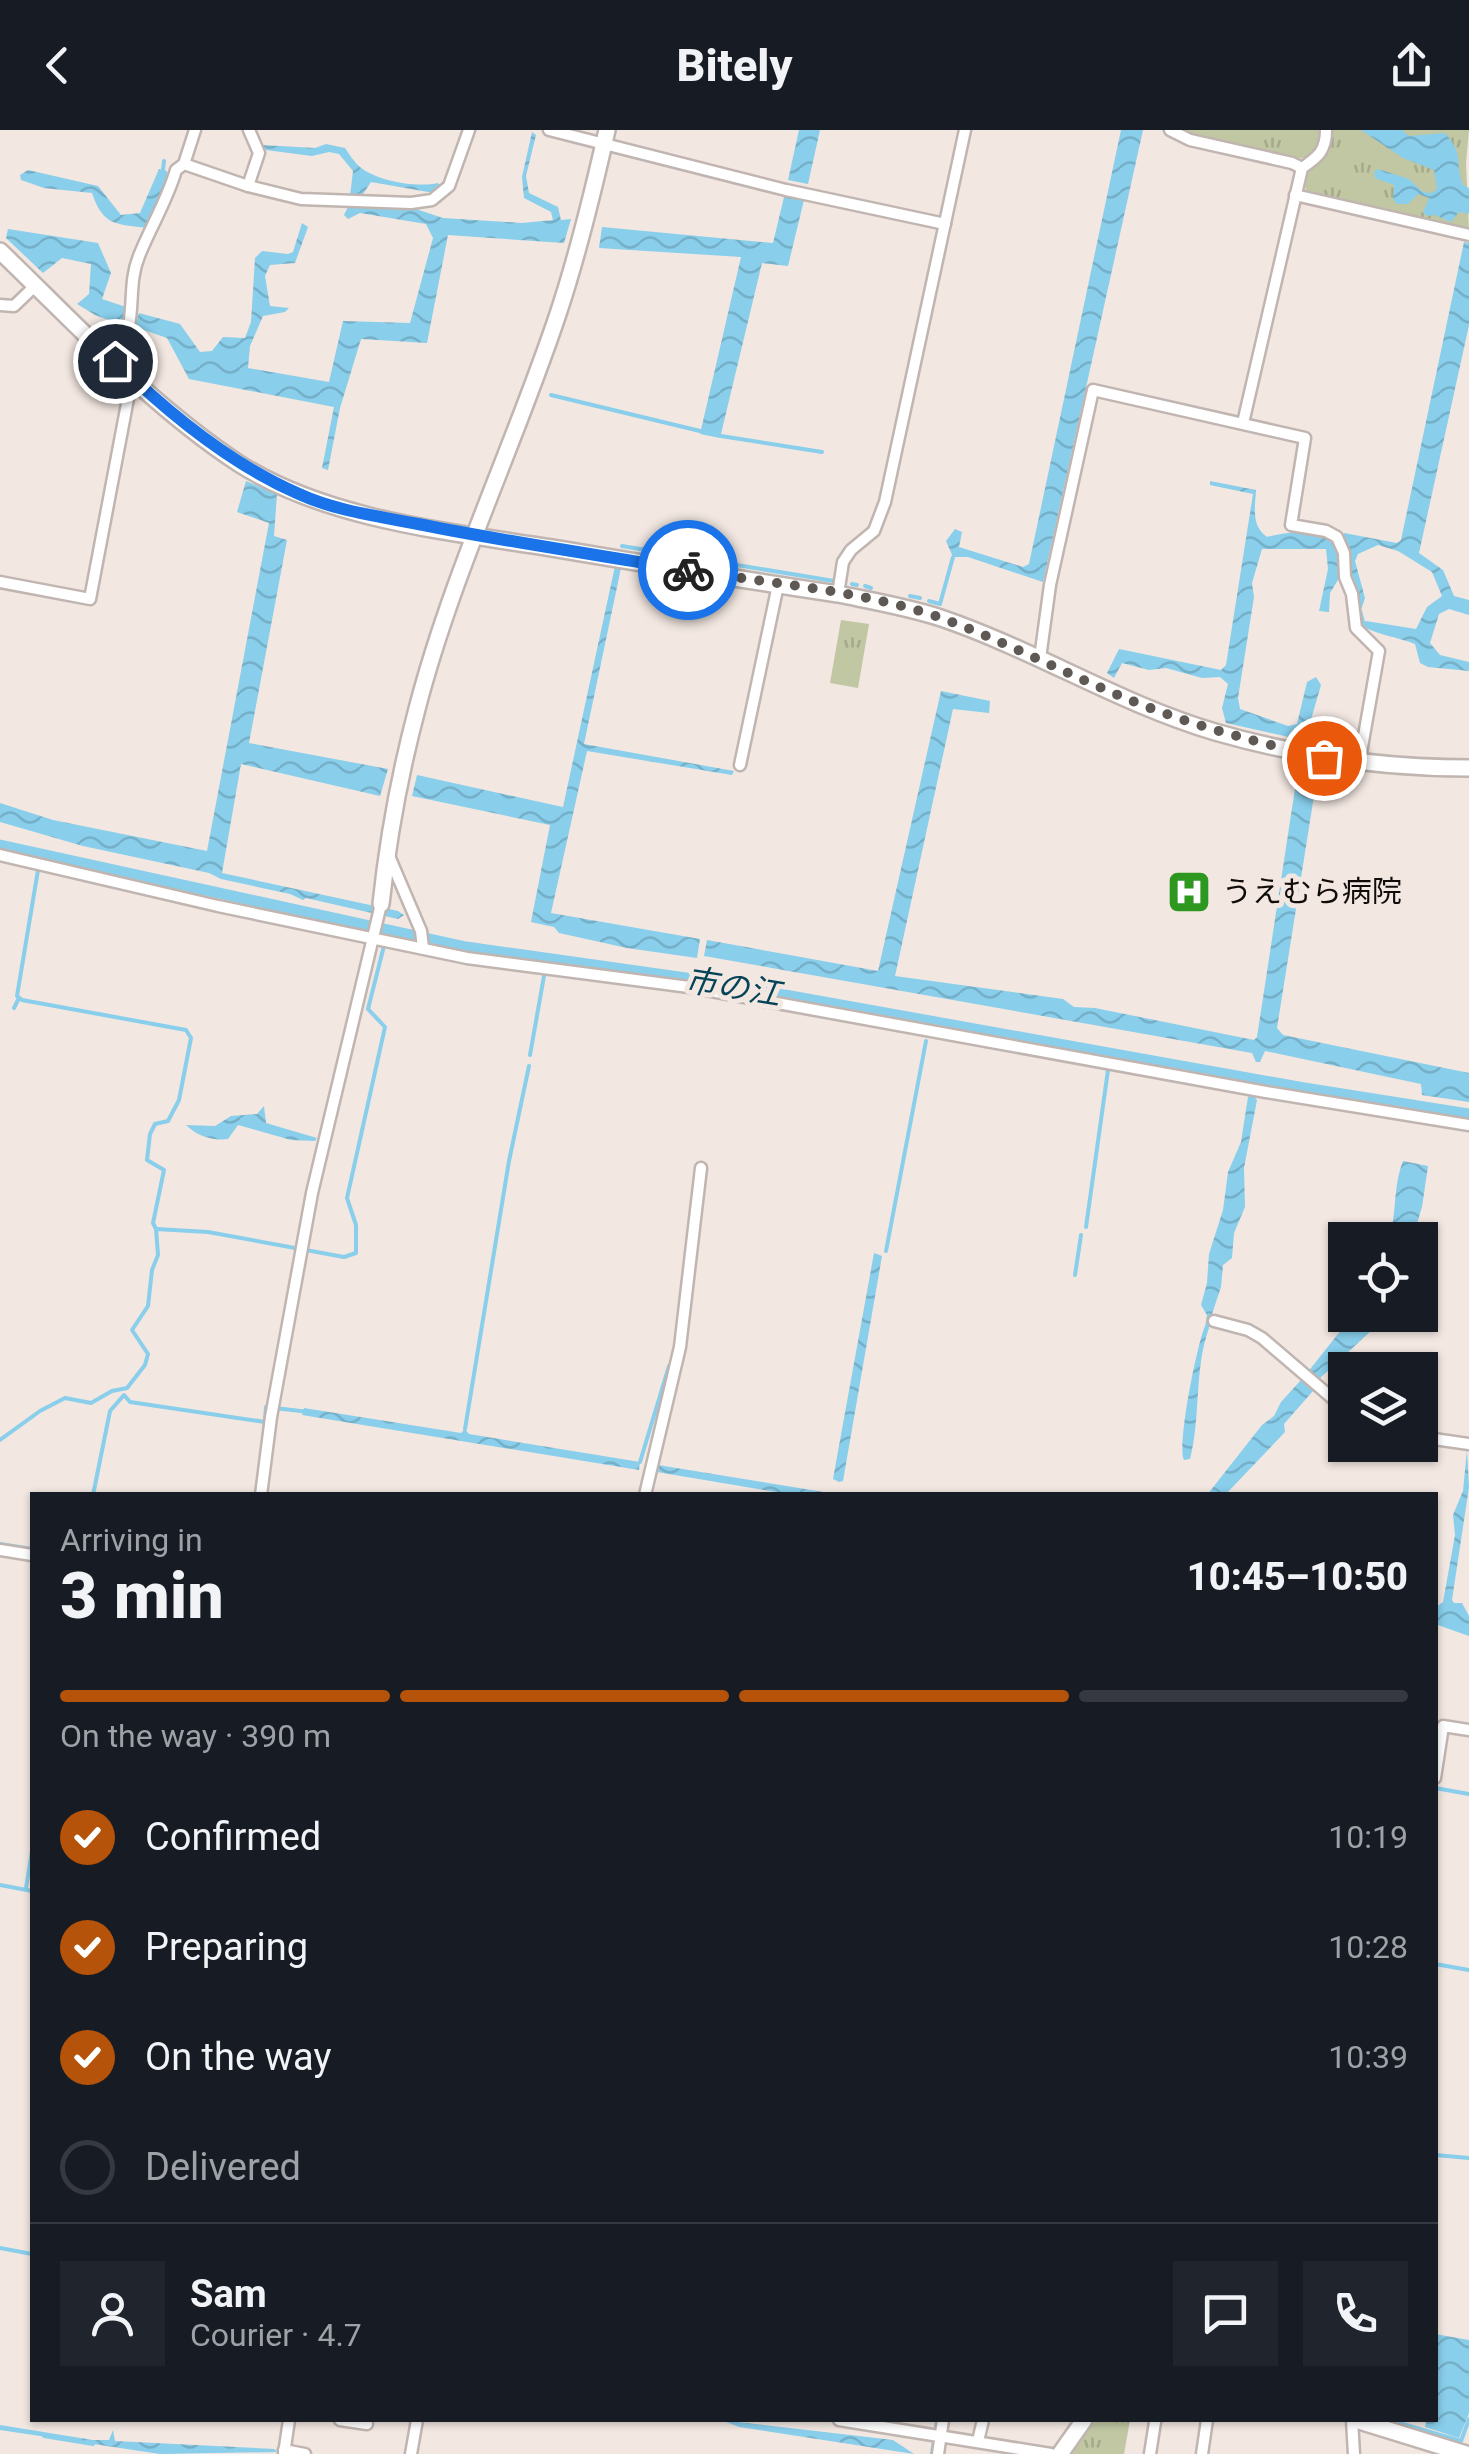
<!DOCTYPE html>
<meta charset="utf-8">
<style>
:root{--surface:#171b24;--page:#20242c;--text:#f1f3f6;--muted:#9ea1a6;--line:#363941;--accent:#b45309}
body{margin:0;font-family:Roboto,"Noto Sans JP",sans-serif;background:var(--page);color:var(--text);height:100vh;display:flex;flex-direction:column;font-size:38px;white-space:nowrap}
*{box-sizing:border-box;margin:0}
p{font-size:32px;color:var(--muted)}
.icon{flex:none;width:55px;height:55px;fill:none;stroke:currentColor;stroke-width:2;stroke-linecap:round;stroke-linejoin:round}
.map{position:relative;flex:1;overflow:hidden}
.sheet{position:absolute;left:30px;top:1362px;width:1408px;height:930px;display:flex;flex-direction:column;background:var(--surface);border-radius:0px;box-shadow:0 2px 8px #0004}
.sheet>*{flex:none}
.controls{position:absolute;left:1328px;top:1092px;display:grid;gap:20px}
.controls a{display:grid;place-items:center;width:110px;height:110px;border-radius:0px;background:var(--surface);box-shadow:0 2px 8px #0004;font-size:50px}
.pin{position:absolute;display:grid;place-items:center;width:85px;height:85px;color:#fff;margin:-42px;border:5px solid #fff;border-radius:50%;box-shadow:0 2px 10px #0007}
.courier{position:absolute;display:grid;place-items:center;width:100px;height:100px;margin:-50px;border:8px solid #1a73e8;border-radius:50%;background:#fff;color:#222;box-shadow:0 2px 12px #0007}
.headline em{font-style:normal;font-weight:800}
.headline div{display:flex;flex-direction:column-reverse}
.headline{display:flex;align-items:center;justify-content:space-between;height:170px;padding:0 30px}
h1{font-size:65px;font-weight:800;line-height:75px}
.bar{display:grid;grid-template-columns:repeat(4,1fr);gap:15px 10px;align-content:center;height:120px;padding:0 30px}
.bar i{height:12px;border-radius:8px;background:var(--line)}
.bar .current{background:var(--accent)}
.bar p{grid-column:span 4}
.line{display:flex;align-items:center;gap:25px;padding:0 30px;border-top:2px solid var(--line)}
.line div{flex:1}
.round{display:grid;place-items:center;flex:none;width:105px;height:105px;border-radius:0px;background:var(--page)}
ol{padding:0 30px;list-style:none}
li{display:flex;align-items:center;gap:30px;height:110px}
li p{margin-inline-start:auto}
li .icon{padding:10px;border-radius:50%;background:var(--accent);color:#fff;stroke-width:4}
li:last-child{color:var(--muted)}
li i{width:55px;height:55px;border:5px solid var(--line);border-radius:50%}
header{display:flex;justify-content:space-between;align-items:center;height:130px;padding:0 30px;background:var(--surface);font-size:45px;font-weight:800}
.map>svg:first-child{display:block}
.grass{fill:url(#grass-tufts)}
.water{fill:url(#water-waves)}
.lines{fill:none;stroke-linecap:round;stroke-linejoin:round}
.stream{stroke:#89ceeb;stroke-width:4}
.canal{stroke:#89ceeb;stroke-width:11}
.street-casing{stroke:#c0b5b0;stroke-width:15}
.secondary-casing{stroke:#c0b5b0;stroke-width:20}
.street{stroke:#fff;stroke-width:10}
.secondary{stroke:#fff;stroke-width:15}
.done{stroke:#5f5955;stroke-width:10;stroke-dasharray:0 18}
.route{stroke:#1a73e8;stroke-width:12}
.labels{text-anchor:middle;stroke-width:10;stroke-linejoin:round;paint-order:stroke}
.poi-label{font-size:30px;fill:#100c0a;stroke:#f2e7e1;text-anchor:start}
.water-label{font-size:32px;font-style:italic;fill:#064357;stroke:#f2e7e1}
</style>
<header><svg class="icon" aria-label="back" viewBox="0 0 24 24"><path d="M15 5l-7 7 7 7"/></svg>Bitely<svg class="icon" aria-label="share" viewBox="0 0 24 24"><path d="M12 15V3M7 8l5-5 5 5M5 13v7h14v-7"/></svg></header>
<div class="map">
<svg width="1469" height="2324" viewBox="0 0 1469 2324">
<defs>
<pattern id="grass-tufts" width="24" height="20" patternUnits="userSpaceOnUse" patternTransform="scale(2.5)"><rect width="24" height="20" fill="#c0c7a2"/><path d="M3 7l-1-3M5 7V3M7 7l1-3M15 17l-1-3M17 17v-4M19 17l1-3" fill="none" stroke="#a4aa8a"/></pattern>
<pattern id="water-waves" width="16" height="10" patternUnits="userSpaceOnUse" patternTransform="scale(2.5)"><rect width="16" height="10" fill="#89ceeb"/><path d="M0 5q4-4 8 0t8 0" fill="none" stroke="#75b0c8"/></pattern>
</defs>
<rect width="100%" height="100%" fill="#f2e7e1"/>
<g class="grass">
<path d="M1176,0h145c4,18 -9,29 -26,29z"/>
<path d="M1329,0h140l-3,33 3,68 -157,-35c-20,-16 4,-31 17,-44z"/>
<path d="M841,490l28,4 -11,64 -28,-5z"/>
<path d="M1096,2290h34l-6,34h-55z"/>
</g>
<g class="water">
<path d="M799,0h21l-12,54 -20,-4z"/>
<path d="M1121,0h22l-100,452 -75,-25h-15l-7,-16 9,-12 7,3 -3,15 64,20 6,-3z"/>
<path d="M1361,0h41l7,6 36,-3c20,23 9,27 18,52l6,3v26l-10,-2 -8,10 -16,-7 -8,1 -4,-4 6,-14 -11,-4 -10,10h-11l-4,-5 1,-14 -19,-7 -1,-6 4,-3 31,10 14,13 9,1 5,-4 -3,-19 -31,-12z"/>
<path d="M532,2l4,3 -10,41 3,17 29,14 3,13 10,-1 -7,24 -116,-8 -21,108 -66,-4 -21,69 -12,62 -6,-2 12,-61 -145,-28 -22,-41 -32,-11 4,-14 41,11 20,28 12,-1 11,-14 22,1 6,-16 4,-64 7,-7 26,3 5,-2 9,-29 6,4 -13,36 -25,2 -5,11 5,30 19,2 -4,4 -22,4 -13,30 -2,22 81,14 14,-61 67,2 23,-85 -7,-14 -66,-11 -12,6 -4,-4 5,-10 67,4 27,9 79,5 31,-3 -2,-8 -27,-14 -2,-21z"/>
<path d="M326,14l19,4c4,6 9,14 15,19 17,14 57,21 78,16l4,5 -8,5 -63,-11 -8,12 -13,2 3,-25 -14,-17 -10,-2 -17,4 -46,-6 -4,-5 53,3z"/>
<path d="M159,39l8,2c1,20 -9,41 -20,57 -31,-4 -44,-2 -55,-35l-48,-5 -23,-8 -1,-5 8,-5 70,16 23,29 19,-2z"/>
<path d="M784,67l20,3 -16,66 -26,-3 -42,175 -20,-4 41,-177 -142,-9 3,-21 171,16z"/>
<path d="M8,99l90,14 13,30 -9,26 27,9 -5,18 -29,-11 -18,-11 12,-10 2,-30 -29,-6 -19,15 -37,-35z"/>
<path d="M1464,112l5,1v82l-50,228 24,17 11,26 15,4v15l-20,-6 -10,5 -9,29 10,12 29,7v9l-41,-4 -8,-4 -5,-19c-21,-8 -34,-8 -55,-19l6,-4 50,8 11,-22 15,-11 -10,-24 -34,-21 -20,-6 -20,9 -3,7 10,37 -4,12 -5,1 -12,-69v-9l53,10 4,-3z"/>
<path d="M246,351l31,13 -3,42 13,4 -38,203 139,26 -8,27 -139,-32 -19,109 176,38 6,4 -6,4 -92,-21 -3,2 -13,-6 -69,-15 -12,-6 -126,-27 -83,-24v-19l53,17 154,31 62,-328 -32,-11z"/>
<path d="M1210,351l46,9c-1,17 -5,36 11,47 24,-6 55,-9 71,12l3,26 -11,18 -1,19 -10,-1 9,-42 -2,-20h-64l-10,34 2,14 -16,101 2,11 48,17 9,-2 10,-42 9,-5 5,8 -11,38 4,6 -3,13 -85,-19 -4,-15 6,-24 -8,-7 -18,1 -36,-10 -17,2 -27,-7 -8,15 -7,-5 12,-24 102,21 5,-5 27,-171 -43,-9z"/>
<path d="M615,436l6,2 -37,176 150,27 -2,4 -145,-24 -36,162 149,26 -3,19 -70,-10 -68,-15 -5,-6 -23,-5 19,-97 -138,-29 5,-21 146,32z"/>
<path d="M941,561l49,10 -1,12 -36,-4 -58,267 168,23 11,8 21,1 159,32 3,-3 41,-268 10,2 6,25 -37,232 6,7 186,38v29l-47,-7 -1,-11 -156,-33 -5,11h-4l-4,-9 -548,-97 3,-16 171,31z"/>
<path d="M1253,965l4,5 -13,68 1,39 -11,26 -2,25 -9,7 -2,22 -9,27 -5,1 -6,-10 6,-22 2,-29 14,-44 5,-38 13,-30 7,-45z"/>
<path d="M264,976l2,17 51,15 -2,3 -24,-1 -53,-15 -10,14c-16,2 -31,-3 -42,-14l29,1 16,-10 26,-2z"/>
<path d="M1403,1031l25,5 -6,41 -10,33h-23c8,-26 4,-54 14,-79z"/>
<path d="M874,1123l8,3 -39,225 -4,1 -6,-3z"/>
<path d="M1358,1185h30l-71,66 -10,-8 31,-39z"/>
<path d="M1205,1196l4,2c-15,41 -8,89 -19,131l-6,1c-7,-17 13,-115 21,-134z"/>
<path d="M1301,1250l12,11 -29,33 1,8 -60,63h-18l55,-70 12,-9 7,-14z"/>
<path d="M304,1278l157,25 4,-4 4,5 171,28 -1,8 -337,-55z"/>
<path d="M1467,1320l2,37 -17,113 2,3h8l7,13v20l-34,-12v-16l8,-6 2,-11 10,-56 -2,-20 10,-24z"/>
<path d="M658,1335l178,29 5,1h-47l-137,-23z"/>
<path d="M1435,2204l34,6v73l-10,25 -34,-11 1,-7h9z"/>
<path d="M721,2290l172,20 21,14 -175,-27z"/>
<path d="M0,2295l93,15h16l4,-10 2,11 159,8 4,3 -118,2 -160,-24z"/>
</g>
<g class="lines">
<g class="stream">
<path d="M163,40l1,-9"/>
<path d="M551,265l149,36"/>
<path d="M721,306l101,16"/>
<path d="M622,416l212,35"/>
<path d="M852,454l5,1"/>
<path d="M865,456l6,2"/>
<path d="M910,466l10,2"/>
<path d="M929,471l11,3 13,-47"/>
<path d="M1360,481l3,11"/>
<path d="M38,740l-21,126 5,4 164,30 5,8 -12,62 -11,21 -13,3 -5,10 -3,26 17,10 -11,53 3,6"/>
<path d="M14,878l5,-10"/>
<path d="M530,925l14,-79"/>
<path d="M1086,1097l22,-157"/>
<path d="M886,1121l40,-210"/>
<path d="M1075,1145l6,-40"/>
<path d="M1207,1197l2,-12"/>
<path d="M465,1299l44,-268 20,-95"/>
<path d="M0,1310l40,-29 25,-13 26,5 21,-12 15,-3 18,-23 3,-11 -16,-24 16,-24 4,-36 6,-15 -2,-26 52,3 136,25 12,-4v-28l-9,-27 38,-171 -17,-18 20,-79"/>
<path d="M261,1326l4,-34"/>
<path d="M640,1332l29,-96"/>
<path d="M93,1365l17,-84 14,-16 6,7 135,20 1,-15 43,5"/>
<path d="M0,1414l32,5"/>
<path d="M1435,1658l34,6"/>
<path d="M0,1755l32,6"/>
<path d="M26,1758l6,-37"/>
<path d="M1435,1834l34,6"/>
<path d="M1435,2025l34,3"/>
<path d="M0,2118l32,6"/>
<path d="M1389,2290l72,21 8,-22"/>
<path d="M44,2306l49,8"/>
<path d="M932,2324l5,-34"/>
</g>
<path class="canal" d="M0,715l466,102 241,34 597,107 165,26"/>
<defs>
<g id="street">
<path d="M549,0l237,60 159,34"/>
<path d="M1170,0l20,10 102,23 10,5"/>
<path d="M184,34l64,22 53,13 110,4 21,-3 17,-14 20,-56"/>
<path d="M248,56l11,-33 -10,-23"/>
<path d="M1295,65l174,40"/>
<path d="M0,175l14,1 22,-21"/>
<path d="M115,231c25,-37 10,-71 24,-105 12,-30 28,-55 37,-86l8,-6 11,-34"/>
<path d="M1243,293l59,-255c16,-11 24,-17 24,-38"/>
<path d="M0,452l90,17 40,-211 5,-7"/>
<path d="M838,464l5,-32 8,-12 23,-19 11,-29 80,-372"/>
<path d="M1040,528l10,-73 43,-195 212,48 -14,87 35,6 11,6 7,16 1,24 7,17 4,34 23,23 -20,113"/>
<path d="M740,635l38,-180"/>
<path d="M0,725l218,51 249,52 222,29 577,105 203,33"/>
<path d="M389,726l32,75 2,17"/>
<path d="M1214,1191l34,9 14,8 83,71"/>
<path d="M1420,1307l49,7"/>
<path d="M261,1365l10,-78 41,-224 69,-289"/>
<path d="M645,1365l35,-148 21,-179"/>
<path d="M0,1420l32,5"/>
<path d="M1435,1648l8,-52 26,4"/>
<path d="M340,2290l27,4"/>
<path d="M839,2290l212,34"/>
<path d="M1352,2290l2,34"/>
<path d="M978,2311l5,-21"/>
<path d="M284,2320l21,4"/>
<path d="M284,2324l5,-34"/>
<path d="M411,2324l6,-34"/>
<path d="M938,2324l5,-34"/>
<path d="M1150,2324l5,-32"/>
<path d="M1202,2324l5,-34"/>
</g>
<g id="secondary">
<path d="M0,121c76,73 150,154 238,212 88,57 213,69 314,85 95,16 191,32 286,46 34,7 70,13 103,24 94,32 179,86 274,114 83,24 167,36 254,36"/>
<path d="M381,774c7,-66 19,-131 36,-195 35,-135 97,-263 141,-395 20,-60 35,-122 49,-184"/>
<path d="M1356,2290l110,34"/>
<path d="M1060,2324l24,-34"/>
</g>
</defs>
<use href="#street" class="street-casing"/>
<use href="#secondary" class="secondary-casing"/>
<use href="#street" class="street"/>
<use href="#secondary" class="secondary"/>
</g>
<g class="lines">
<path class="done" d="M688,440c84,14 175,20 256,49 67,25 130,59 196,85 60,24 121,39 184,54"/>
<path class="route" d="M115,231c54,53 115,103 184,133 37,17 79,22 119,30 90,18 180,31 270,46"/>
</g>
<defs>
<symbol id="hospital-square" viewBox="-11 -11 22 22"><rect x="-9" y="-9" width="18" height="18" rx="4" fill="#2d9720" stroke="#f2e7e1"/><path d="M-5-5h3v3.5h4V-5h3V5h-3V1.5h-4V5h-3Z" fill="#fff"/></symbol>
</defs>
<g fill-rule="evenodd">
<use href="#hospital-square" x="1164" y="737" width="50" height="50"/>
</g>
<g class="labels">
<g class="poi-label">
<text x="1222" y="772">うえむら病院</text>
</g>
<g class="water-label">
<text transform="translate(733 857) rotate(9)" y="11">市の江</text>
</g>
</g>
</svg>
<div class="controls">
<a><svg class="icon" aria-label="locate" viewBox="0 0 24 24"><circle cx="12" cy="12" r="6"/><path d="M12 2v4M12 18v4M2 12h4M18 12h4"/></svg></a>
<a><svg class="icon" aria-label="layers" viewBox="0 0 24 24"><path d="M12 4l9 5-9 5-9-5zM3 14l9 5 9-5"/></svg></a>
</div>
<div class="pin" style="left:1324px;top:628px;background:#ea580c"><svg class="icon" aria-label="bag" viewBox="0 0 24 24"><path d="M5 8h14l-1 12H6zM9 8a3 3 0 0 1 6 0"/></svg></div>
<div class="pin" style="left:115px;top:231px;background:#1f2937"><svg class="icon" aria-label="home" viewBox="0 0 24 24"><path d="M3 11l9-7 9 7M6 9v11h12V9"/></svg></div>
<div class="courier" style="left:688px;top:440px"><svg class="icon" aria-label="bike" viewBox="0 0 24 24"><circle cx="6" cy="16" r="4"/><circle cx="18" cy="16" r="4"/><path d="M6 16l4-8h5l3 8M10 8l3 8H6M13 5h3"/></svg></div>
<section class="sheet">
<div class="headline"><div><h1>3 min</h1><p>Arriving in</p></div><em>10:45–10:50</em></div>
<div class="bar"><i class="current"></i><i class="current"></i><i class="current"></i><i></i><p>On the way · 390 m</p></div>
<ol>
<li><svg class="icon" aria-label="check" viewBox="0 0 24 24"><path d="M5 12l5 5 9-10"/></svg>Confirmed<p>10:19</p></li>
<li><svg class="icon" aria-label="check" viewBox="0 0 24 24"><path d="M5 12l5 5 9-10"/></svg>Preparing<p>10:28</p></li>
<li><svg class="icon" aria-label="check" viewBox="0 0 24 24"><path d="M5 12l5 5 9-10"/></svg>On the way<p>10:39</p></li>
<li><i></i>Delivered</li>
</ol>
<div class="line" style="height:180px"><a class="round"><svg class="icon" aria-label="person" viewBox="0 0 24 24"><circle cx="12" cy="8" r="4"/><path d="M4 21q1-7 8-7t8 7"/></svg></a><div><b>Sam</b><p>Courier · 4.7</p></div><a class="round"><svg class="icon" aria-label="chat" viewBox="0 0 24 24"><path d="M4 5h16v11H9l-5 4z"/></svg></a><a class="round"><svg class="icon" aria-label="phone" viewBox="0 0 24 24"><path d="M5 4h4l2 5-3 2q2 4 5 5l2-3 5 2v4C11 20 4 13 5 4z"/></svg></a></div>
</section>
</div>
